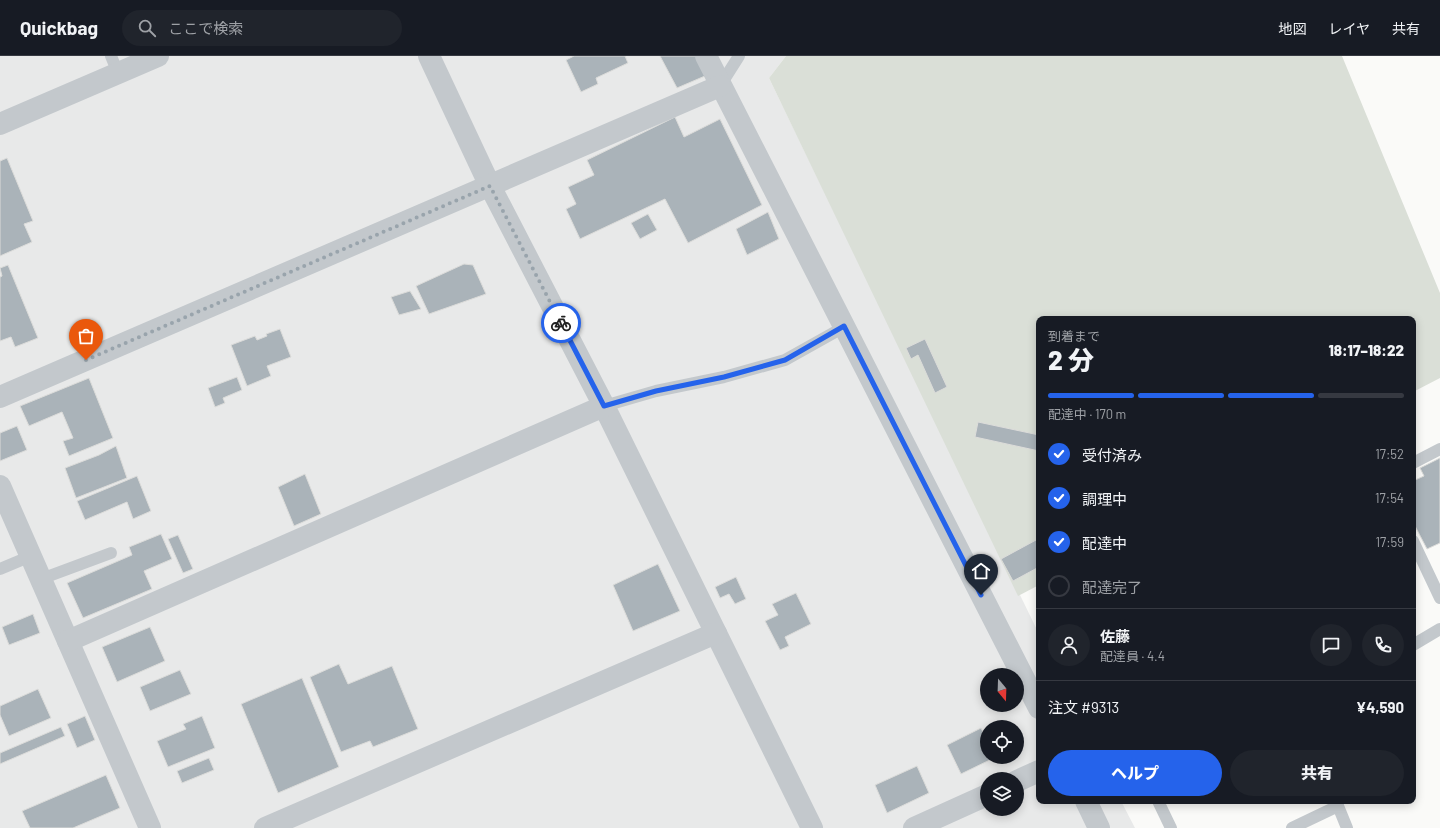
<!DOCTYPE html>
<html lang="ja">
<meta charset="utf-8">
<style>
:root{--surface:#171b24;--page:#20242c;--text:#f1f3f6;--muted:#9ea1a6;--line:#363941;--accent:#2563eb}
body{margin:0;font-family:Barlow,"Noto Sans JP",sans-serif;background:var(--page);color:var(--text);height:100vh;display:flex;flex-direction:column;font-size:15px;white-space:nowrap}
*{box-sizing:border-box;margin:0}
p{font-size:13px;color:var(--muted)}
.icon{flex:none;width:22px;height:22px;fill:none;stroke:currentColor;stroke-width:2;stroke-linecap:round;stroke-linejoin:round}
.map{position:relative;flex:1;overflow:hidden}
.side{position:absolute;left:1036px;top:260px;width:380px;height:488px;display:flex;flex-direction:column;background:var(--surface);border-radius:8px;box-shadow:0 2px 10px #0003}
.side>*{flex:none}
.needle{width:26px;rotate:161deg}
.buttons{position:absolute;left:980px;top:612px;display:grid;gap:8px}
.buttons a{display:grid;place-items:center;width:44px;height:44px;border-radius:50%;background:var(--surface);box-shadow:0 2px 10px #0003;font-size:20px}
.pin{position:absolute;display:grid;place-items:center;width:34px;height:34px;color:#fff;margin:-41px -17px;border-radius:50% 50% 50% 0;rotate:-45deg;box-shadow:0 0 4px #0007}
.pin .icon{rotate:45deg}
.courier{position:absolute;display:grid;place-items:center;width:40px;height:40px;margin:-20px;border:3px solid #2563eb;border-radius:50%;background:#fff;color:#222;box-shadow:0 1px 5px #0007}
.overview em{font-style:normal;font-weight:800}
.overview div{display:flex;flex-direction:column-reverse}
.overview{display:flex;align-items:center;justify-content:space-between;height:68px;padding:0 12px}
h1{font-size:26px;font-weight:800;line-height:30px}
.bar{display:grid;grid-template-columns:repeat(4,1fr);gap:6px 4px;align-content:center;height:48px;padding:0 12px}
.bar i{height:5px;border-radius:3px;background:var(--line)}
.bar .active{background:var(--accent)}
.bar p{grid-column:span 4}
.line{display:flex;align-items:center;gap:10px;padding:0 12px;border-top:1px solid var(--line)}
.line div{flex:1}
.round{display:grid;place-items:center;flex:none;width:42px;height:42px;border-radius:21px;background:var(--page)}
ol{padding:0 12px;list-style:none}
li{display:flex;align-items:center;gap:12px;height:44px}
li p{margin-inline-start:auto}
li .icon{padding:4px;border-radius:50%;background:var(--accent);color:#fff;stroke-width:4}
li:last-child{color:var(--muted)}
li i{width:22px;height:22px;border:2px solid var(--line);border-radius:50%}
.primary-button{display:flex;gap:8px;margin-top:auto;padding:8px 12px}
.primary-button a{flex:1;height:46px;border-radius:24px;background:var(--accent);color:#fff;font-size:16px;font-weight:800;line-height:46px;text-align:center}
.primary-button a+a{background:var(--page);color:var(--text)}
header{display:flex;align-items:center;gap:24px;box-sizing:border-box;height:56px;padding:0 20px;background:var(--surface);border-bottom:1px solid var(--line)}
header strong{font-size:19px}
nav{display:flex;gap:22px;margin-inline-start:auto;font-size:14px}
.search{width:280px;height:36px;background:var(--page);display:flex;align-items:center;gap:10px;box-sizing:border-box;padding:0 14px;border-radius:22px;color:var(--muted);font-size:15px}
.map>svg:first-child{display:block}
.built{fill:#e8e9e9;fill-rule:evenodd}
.green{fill:#dadfd7}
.building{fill:#aab3b9;stroke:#dcdcda}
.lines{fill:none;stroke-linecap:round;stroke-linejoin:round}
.lane{stroke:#c3c8cc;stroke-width:12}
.street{stroke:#c3c8cc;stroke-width:22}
.done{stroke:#99a4ac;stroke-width:4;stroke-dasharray:0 7.2}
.route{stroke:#2563eb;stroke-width:5}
</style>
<header>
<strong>Quickbag</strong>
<div class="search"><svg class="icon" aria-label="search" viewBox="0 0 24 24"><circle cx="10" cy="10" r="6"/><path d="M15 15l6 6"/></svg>ここで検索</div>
<nav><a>地図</a><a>レイヤ</a><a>共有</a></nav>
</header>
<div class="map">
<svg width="1440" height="772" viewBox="0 0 1440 772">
<rect width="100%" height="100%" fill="#fafaf8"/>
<path class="built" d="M0,0h786l-17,22 270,556v167h82l14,27h-1135zM987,619h30v30h-30zM987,671h30v30h-30zM987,723h30v30h-30z"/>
<path class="green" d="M786,0h556l98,237v85l-27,14v-73h-374v266l-21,11 -249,-518z"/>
<g class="building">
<path d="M574,0h51l3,7 -32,15 2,6 -17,8 -15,-32z"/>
<path d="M660,0h36l9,20 -28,12z"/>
<path d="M675,61l9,20 36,-18 42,86 -74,38 -23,-44 -85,40 -14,-30 10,-5 -8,-17 26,-12 -7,-15z"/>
<path d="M7,102l26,63 -9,3 8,18 -32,14v-95z"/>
<path d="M768,156l11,27 -32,16 -11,-26z"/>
<path d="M648,158l9,16 -17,9 -9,-16z"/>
<path d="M464,208l9,1 13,29 -57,20 -13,-28z"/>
<path d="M8,209l30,73 -23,9 -4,-10 -11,4v-64l2,-1 -2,-8z"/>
<path d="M410,235l11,18 -22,6 -8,-18z"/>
<path d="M280,273l11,28 -24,9 4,10 -24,10 -16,-41 24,-9 2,4 10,-4 -1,-2z"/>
<path d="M925,283l22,48 -12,6 -17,-38 -7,4 -5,-11z"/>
<path d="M237,321l5,13 -19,8 2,5 -10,4 -7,-19z"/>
<path d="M89,322l24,60 -44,18 -6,-15 10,-3 -11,-26 -33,14 -9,-20z"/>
<path d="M978,366l61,13v16l-64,-14z"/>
<path d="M17,370l10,24 -27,11v-28z"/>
<path d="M116,390l11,32 -51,20 -11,-30 34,-13z"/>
<path d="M1440,402v85l-13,6 -14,-27v-41l11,-5 -4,-8z"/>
<path d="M305,418l16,40 -27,12 -16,-39z"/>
<path d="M137,420l14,35 -18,8 -6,-17 -42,18 -8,-19z"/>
<path d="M161,478l11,25 -28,12 8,18 -69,29 -16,-35 65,-28 -3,-8z"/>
<path d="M178,479l15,34 -10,4 -15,-34z"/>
<path d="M1036,484l3,5v22l-26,14 -12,-22z"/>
<path d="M658,508l22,47 -47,20 -20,-46z"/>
<path d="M736,521l10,22 -11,5 -6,-10 -9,4 -5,-11z"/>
<path d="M796,537l15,31 -26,13 4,9 -9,4 -15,-29 13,-6 -6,-11z"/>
<path d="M33,558l7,19 -31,12 -7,-18z"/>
<path d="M150,571l15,34 -48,21 -15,-35z"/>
<path d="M339,608l9,20 44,-18 26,63 -45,18 -3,-6 -29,11 -31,-75z"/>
<path d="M180,614l11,24 -41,17 -10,-24z"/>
<path d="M302,622l37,89 -61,26 -37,-89z"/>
<path d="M38,633l13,29 -42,18 -9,-21v-9z"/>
<path d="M85,660l10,24 -18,8 -10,-24z"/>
<path d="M202,660l13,32 -47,19 -11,-26 29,-12 -3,-5z"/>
<path d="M61,671l4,9 -65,28v-11z"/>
<path d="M981,672l6,12v17h9l-35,17 -14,-29z"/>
<path d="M209,702l5,12 -32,13 -5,-12z"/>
<path d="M917,710l12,27 -42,20 -12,-28z"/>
<path d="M106,719l14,33 -47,20h-43l-8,-17z"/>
</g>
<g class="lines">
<g class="lane">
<path d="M111,0l7,17"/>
<path d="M720,30l19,-30"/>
<path d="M604,350l52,-15 68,-14 61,-17 59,-33"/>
<path d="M1413,407l27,-14"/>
<path d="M1413,485l27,57"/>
<path d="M0,513l31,-13"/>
<path d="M41,523l70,-26"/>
<path d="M1413,589l27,-16"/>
<path d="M1158,745l13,27"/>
<path d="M1336,745l11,27"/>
<path d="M1292,772l46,-22"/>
</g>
<g class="street">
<path d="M429,0l61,130 114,220 208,422"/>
<path d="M706,0l333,652"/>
<path d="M0,68l158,-68"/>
<path d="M0,341l720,-311"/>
<path d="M0,430l150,342"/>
<path d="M68,585l536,-235"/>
<path d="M1017,725l22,-10"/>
<path d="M1086,745l13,27"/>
<path d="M265,772l451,-195"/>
<path d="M914,772l73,-33"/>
</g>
</g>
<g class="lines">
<path class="done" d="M86,304l404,-174 71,137"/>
<path class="route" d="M561,267l43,83 52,-15 68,-14 61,-17 59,-34 137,269"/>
</g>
</svg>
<div class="buttons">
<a><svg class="needle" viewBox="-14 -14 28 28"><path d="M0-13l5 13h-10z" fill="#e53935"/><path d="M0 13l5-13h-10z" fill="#9ea1a6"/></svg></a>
<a><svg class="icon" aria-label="locate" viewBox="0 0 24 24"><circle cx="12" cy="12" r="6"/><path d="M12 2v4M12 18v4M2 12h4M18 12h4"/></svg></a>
<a><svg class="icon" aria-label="layers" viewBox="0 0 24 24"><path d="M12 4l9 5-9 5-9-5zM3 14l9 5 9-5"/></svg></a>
</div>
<div class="pin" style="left:86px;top:304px;background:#ea580c"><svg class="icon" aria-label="bag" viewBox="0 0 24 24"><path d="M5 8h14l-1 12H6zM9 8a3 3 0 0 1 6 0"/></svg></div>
<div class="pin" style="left:981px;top:539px;background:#1f2937"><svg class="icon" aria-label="home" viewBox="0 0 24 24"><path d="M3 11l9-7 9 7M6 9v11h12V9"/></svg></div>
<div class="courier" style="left:561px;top:267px"><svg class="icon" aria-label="bike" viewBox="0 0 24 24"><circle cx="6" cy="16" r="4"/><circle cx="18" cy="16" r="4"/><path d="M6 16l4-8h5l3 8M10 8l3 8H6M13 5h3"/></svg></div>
<section class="side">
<div class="overview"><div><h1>2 分</h1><p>到着まで</p></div><em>18:17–18:22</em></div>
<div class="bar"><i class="active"></i><i class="active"></i><i class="active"></i><i></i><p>配達中 · 170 m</p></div>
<ol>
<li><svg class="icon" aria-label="check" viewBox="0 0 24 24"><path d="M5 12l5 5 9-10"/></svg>受付済み<p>17:52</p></li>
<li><svg class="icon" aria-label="check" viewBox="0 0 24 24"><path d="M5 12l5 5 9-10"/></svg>調理中<p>17:54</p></li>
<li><svg class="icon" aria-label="check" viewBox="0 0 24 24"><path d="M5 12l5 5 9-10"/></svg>配達中<p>17:59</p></li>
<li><i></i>配達完了</li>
</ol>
<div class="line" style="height:72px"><a class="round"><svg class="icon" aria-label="person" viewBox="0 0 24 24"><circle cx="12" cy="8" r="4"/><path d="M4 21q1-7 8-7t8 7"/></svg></a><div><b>佐藤</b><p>配達員 · 4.4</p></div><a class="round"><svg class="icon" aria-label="chat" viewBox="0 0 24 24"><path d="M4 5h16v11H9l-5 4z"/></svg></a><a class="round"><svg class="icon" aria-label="phone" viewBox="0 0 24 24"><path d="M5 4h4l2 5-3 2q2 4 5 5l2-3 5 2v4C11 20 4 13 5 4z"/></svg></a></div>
<div class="line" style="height:52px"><div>注文 #9313</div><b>¥4,590</b></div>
<div class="primary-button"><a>ヘルプ</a><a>共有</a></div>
</section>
</div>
